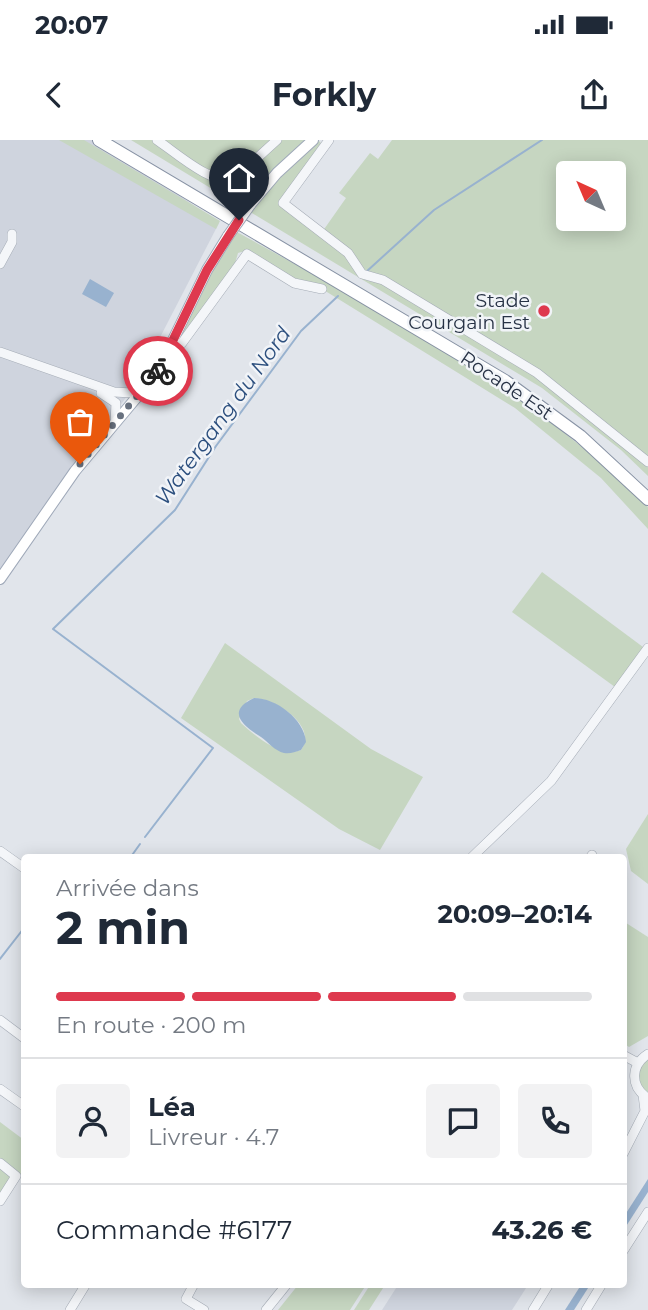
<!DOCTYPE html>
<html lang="fr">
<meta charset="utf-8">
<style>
:root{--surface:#fff;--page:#f2f2f3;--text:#1f2937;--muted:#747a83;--line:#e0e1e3;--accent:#de394e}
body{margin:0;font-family:Montserrat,sans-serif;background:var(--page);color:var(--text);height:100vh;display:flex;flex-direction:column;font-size:26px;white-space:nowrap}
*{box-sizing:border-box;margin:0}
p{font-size:23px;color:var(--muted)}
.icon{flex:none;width:38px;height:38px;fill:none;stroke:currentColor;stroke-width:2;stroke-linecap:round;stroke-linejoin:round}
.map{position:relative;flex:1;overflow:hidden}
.details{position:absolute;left:21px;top:714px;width:606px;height:434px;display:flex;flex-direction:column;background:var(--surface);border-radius:7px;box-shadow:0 4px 18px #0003}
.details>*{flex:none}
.needle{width:46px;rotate:316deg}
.tools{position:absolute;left:556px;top:21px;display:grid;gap:14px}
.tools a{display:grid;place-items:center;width:70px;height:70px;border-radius:7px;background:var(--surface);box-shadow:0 4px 18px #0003;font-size:35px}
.pin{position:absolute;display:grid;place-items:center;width:60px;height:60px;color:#fff;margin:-72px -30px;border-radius:50% 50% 50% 0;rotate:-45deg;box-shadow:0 0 7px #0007}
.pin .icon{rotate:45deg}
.courier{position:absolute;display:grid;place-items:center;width:70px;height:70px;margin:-35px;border:5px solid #de394e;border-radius:50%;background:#fff;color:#222;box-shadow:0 2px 9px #0007}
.headline em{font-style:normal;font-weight:700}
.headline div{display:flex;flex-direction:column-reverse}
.headline{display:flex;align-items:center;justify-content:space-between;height:119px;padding:0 35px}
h1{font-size:46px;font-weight:700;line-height:52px}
.bar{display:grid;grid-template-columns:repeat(4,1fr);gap:10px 7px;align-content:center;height:84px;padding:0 35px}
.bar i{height:9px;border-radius:5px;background:var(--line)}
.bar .on{background:var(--accent)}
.bar p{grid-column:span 4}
.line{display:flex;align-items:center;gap:18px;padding:0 35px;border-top:2px solid var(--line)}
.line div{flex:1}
.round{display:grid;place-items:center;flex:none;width:74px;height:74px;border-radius:7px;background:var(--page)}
.status{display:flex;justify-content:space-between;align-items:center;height:49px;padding:0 35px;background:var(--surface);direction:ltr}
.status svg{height:19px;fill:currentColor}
header{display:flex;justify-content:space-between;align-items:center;height:91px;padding:0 35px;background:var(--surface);font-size:32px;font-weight:700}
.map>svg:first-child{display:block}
.built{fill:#cfd4de}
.green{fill:#c6d6c1;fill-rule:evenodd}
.water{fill:#98b2cf}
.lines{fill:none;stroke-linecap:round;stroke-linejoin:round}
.stream{stroke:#98b2cf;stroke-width:2}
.minor-casing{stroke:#a5acb6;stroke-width:10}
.major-casing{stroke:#9fa9b9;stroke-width:12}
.highway-casing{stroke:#8792a4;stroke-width:14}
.minor{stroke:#f4f6f9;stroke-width:9}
.major{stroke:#fff;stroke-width:10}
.highway{stroke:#fff;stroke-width:12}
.major-bridge-casing{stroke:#9fa9b9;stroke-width:12;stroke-linecap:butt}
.major-bridge{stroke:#fff;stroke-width:10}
.done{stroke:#68717f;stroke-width:7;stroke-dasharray:0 12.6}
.route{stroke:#de394e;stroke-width:9}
.poi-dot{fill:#de394e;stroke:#f1f4f8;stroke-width:2.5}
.labels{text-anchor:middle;stroke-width:5;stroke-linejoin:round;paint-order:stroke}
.poi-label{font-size:19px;fill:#273245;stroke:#f1f4f8;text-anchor:end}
.street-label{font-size:19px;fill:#273245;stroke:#f1f4f8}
.water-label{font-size:21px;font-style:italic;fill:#2c4f7e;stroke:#f1f4f8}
</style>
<div class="status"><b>20:07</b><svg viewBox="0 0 49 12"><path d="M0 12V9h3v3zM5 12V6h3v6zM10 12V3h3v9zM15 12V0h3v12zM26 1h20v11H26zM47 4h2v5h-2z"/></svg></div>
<header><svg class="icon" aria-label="back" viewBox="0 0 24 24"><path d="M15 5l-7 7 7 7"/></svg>Forkly<svg class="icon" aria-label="share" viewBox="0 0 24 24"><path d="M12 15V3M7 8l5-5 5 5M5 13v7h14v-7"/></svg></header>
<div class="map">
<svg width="648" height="1170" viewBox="0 0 648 1170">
<rect width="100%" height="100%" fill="#e1e5eb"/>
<g class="built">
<path d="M0,0h100l119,83 -82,159 -137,192z"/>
<path d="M398,1145h130l-16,25h-130z"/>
</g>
<g class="green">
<path d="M59,0h25l136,81 -4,8z"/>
<path d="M131,0h187l3,3 -43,61 42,31 26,-37 -7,-5 31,-40 8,6 14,-19h256v336l-27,-26 -79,-62zM569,33h45v46h-45z"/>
<path d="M235,91l125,69 164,101 78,62 46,44v22l-47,-51 -86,-70 -201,-124 -17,-3 -49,-31 -10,3 -4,14 -56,75 25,-58z"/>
<path d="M542,432l101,75 -28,40 -103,-75z"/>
<path d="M225,503l146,106 52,28 -43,73 -41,-21 -158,-111zM254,558c20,0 65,28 47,52 -20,8 -46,-14 -60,-27l-2,-4 8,-18z"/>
<path d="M648,674v70l-17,-13 -5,-22z"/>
<path d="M623,781l25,16v99l-19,11 -6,-4z"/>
<path d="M648,918v37l-8,-7 -2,-17z"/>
<path d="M0,982l24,18v30l-24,28z"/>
<path d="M298,1145v-1l68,1 -16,25h-72z"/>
<path d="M370,1145h15l-16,25h-15z"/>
</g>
<g class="water">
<path d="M90,139l24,14 -8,14 -24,-13z"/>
<path d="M254,558c22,0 50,21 52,44l-5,8c-6,2 -11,4 -17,3 -9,-2 -16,-11 -23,-16 -16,-10 -37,-25 -7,-39z"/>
<path d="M648,1039v13l-25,39v-13z"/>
<path d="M581,1145h9l-16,25h-9z"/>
</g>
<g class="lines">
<g class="stream">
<path d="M366,132l68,-62 108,-70"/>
<path d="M145,697l68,-89 -160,-119 122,-119 41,-64 85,-115 37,-35"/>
<path d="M130,718l10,-14"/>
<path d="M0,819l24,-31"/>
</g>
<defs>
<g id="minor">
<path d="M157,0c18,12 58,48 78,38l42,-38"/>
<path d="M329,0l-46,63 65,50 14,21 21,6 154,93 111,89"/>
<path d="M0,124l12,-22v-8"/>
<path d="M172,207l10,-4 65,-89 47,29 28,6"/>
<path d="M0,212l114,40 18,1 11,-4"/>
<path d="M101,253l15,10 -1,20"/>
<path d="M0,711l24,17"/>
<path d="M471,718l80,-77 97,-133"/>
<path d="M590,718l2,-3"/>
<path d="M0,880l24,18"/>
<path d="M623,915l15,8"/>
<path d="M0,949l24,17"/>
<path d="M646,957c-16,-12 -15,-32 2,-43"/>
<path d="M623,1014l22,-43 -2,-16"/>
<path d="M0,1023l16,13 -16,25"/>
<path d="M623,1111l25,-39"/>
<path d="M194,1144l-8,15 18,11"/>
<path d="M70,1170l16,-26"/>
<path d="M266,1170l21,-26"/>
<path d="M533,1170l16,-26"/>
<path d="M586,1170l16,-26"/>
</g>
<g id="major">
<path d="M250,65l27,-32 36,-33"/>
<path d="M0,439l75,-108 82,-98 50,-103 21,-34"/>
</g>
<path id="highway" d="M99,0l406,241 75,55 68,63"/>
</defs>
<use href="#minor" class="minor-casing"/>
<use href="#major" class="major-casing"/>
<use href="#highway" class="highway-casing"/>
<use href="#minor" class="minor"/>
<use href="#major" class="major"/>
<use href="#highway" class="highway"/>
<defs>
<path id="major-bridge" d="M228,96l22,-31"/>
</defs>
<use href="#major-bridge" class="major-bridge-casing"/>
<use href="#major-bridge" class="major-bridge"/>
</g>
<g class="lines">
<path class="done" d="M80,324l78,-93"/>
<path class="route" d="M158,231l49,-101 32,-50"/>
</g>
<circle class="poi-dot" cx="544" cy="171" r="7"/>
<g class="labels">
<g class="poi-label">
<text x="530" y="167">Stade<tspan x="530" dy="22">Courgain Est</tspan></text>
</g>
<g class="street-label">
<text transform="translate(507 245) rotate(34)" y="7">Rocade Est</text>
</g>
<g class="water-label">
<text transform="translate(223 276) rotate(-54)" y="7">Watergang du Nord</text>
</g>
</g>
</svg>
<div class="tools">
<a><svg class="needle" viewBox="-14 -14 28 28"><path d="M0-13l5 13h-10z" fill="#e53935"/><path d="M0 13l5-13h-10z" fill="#747a83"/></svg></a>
</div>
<div class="pin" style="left:80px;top:324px;background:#ea580c"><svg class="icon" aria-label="bag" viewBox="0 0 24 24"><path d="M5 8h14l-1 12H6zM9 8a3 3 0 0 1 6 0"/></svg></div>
<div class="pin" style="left:239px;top:80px;background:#1f2937"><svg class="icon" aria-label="home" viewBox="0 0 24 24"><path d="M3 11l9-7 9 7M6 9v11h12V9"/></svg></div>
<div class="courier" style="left:158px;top:231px"><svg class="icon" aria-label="bike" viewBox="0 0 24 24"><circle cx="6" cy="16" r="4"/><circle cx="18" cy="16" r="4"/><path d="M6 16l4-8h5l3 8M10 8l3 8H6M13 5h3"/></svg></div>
<section class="details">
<div class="headline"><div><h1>2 min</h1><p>Arrivée dans</p></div><em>20:09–20:14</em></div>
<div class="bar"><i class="on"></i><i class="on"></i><i class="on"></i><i></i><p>En route · 200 m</p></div>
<div class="line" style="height:126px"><a class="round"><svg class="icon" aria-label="person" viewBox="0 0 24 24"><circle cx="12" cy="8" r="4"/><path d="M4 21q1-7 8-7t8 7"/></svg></a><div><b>Léa</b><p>Livreur · 4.7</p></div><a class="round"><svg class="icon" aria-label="chat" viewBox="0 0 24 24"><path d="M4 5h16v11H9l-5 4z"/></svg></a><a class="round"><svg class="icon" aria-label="phone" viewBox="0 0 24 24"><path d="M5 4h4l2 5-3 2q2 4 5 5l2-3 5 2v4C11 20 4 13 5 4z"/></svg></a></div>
<div class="line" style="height:91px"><div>Commande #6177</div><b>43.26 €</b></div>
</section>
</div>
